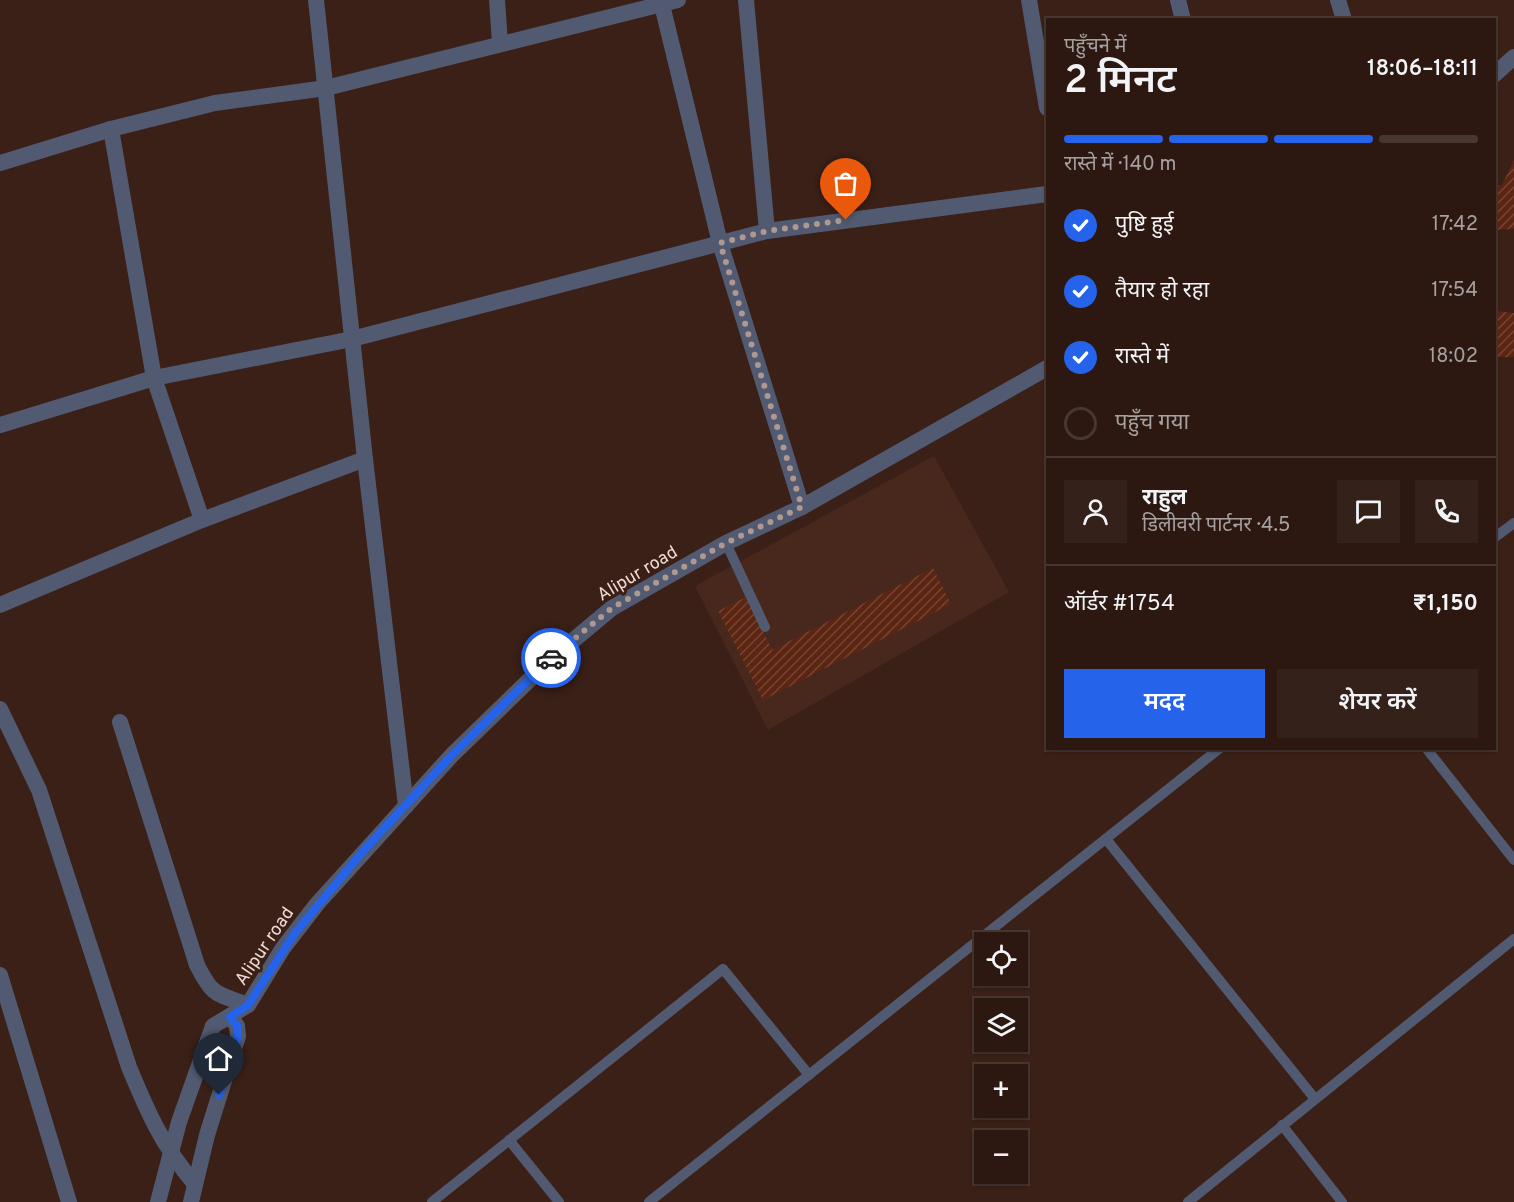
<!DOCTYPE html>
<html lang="hi">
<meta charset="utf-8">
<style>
:root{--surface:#2c1811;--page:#34211a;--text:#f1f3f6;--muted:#a6a09f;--line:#483731;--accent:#2563eb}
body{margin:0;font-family:Overpass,"Noto Sans Devanagari",sans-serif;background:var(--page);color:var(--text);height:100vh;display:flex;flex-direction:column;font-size:22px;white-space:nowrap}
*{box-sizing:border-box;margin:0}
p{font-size:20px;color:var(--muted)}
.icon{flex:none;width:33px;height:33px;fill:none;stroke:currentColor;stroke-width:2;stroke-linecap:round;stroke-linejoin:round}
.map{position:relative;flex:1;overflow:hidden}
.sheet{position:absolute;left:1046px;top:18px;width:450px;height:732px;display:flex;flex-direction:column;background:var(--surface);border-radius:0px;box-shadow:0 2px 4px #0004,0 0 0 2px var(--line)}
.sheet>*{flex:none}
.fabs{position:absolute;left:974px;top:932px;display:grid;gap:12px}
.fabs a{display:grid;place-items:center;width:54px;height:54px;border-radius:0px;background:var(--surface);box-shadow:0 2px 4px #0004,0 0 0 2px var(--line);font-size:30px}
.pin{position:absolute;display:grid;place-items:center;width:51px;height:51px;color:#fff;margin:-62px -26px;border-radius:50% 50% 50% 0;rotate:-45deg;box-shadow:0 0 6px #0007}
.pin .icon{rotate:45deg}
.courier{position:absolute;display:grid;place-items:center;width:60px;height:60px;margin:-30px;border:4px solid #2563eb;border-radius:50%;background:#fff;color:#222;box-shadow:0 2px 8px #0007}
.headline em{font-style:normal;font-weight:600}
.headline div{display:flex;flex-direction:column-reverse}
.headline{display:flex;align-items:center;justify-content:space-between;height:102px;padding:0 18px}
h1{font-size:39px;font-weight:600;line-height:45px}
.bar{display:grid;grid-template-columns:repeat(4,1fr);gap:9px 6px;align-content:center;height:72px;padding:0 18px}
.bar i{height:8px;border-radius:4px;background:var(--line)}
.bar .current{background:var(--accent)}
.bar p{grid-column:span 4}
.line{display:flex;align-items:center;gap:15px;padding:0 18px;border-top:2px solid var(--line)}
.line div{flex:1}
.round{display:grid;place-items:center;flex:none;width:63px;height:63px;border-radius:0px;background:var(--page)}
ol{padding:0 18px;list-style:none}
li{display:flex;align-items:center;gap:18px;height:66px}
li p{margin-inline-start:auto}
li .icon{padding:6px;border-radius:50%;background:var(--accent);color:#fff;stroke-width:4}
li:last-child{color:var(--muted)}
li i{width:33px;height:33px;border:3px solid var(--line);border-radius:50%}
.button{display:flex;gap:12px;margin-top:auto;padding:12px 18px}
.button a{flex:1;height:69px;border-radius:0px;background:var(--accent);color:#fff;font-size:24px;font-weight:600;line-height:69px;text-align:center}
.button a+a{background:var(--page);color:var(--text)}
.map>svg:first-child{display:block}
.built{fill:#48281d}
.building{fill:url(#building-hatch)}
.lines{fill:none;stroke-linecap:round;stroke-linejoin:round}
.service{stroke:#515a71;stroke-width:10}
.minor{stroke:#515a71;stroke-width:16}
.tertiary{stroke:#515a71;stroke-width:16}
.done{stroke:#ae9992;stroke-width:6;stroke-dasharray:0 10.8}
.route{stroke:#2563eb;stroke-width:8}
.labels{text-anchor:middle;stroke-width:6;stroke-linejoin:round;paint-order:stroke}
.street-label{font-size:18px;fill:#eddad4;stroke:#3a2017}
</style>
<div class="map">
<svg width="1514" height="1202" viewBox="0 0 1514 1202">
<defs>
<pattern id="building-hatch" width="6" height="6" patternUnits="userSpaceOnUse" patternTransform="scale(1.5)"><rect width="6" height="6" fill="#5c2512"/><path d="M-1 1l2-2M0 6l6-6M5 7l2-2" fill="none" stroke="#744434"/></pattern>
</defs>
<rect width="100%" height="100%" fill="#3a2017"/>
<path class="built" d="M934,456l75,136 -241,138 -73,-144z"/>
<g class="building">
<path d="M1514,160v69l-20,1v-44l8,-1z"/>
<path d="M1494,311l20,2v44h-20z"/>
<path d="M933,568l18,36 -188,96 -45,-89 28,-14 26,53z"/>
</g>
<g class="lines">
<g class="service">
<path d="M1494,538l20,-15"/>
<path d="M726,543l39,84"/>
<path d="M1426,748l88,112"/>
<path d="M1106,839l209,260"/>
<path d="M1282,1125l60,77"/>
<path d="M509,1140l50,62"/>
<path d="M432,1202l291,-233 86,106"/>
<path d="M649,1202l571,-454"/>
<path d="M1188,1202l326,-263"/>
</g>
<g class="minor">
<path d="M316,0l49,459 41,347"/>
<path d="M497,0l3,43"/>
<path d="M746,0l21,231"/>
<path d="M1029,0l18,108"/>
<path d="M1178,0l5,20"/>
<path d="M1338,0l6,20"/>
<path d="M662,5l58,238 82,264"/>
<path d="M111,129l43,249 48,142"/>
<path d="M0,163l111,-34 104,-26 111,-15 352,-88"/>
<path d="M0,425l154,-47 198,-39 415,-108 280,-37"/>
<path d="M0,605l202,-85 163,-61"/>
<path d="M0,709l39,81 90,277c19,46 33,78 65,116"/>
<path d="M120,722l77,243c16,32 19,28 51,40"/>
<path d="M0,975l69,227"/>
</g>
<g class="tertiary">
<path d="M1494,75l20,-18"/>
<path d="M158,1202l21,-80 34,-96 35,-21 35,-57 34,-44 135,-149 100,-97 60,-50 114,-65 76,-36 245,-139"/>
<path d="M191,1202l16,-67 31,-99 -1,-10 -7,-10"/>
</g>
</g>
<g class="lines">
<path class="done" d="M551,658l61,-50 114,-65 76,-36 -82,-264 47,-12 79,-11"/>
<path class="route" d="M219,1095l19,-59 -1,-10 -7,-9 18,-12 47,-72 69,-83 88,-95 99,-97"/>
</g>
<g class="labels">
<g class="street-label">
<text transform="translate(637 573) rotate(-31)" y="6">Alipur road</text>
<text transform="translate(264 946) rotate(-56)" y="6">Alipur road</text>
</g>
</g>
</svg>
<div class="fabs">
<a><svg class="icon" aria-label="locate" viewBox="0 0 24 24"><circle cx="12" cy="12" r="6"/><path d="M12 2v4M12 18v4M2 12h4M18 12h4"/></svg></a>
<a><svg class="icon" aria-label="layers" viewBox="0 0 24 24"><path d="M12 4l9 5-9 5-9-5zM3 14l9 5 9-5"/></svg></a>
<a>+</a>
<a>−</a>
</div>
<div class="pin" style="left:846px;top:220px;background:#ea580c"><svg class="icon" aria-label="bag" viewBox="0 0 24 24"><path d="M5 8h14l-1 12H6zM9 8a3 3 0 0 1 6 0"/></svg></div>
<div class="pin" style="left:219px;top:1095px;background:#1f2937"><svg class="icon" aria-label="home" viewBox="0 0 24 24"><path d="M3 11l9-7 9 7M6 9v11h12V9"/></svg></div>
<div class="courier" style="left:551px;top:658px"><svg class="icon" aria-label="car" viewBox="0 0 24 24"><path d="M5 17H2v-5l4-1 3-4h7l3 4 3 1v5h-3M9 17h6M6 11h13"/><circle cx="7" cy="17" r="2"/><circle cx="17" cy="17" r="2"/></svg></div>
<section class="sheet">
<div class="headline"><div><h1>2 मिनट</h1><p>पहुँचने में</p></div><em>18:06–18:11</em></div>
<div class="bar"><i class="current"></i><i class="current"></i><i class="current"></i><i></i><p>रास्ते में · 140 m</p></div>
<ol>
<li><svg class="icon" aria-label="check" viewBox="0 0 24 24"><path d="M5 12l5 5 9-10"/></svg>पुष्टि हुई<p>17:42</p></li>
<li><svg class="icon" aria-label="check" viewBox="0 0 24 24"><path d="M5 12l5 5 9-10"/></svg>तैयार हो रहा<p>17:54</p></li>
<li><svg class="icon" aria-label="check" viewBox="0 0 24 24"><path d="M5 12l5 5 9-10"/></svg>रास्ते में<p>18:02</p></li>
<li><i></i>पहुँच गया</li>
</ol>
<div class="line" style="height:108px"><a class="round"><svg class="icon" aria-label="person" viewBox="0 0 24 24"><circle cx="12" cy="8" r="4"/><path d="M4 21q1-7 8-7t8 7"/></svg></a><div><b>राहुल</b><p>डिलीवरी पार्टनर · 4.5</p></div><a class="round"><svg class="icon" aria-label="chat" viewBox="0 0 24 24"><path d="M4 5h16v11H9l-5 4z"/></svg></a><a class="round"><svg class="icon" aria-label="phone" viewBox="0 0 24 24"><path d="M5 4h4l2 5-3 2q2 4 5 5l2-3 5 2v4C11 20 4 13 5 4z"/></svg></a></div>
<div class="line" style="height:78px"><div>ऑर्डर #1754</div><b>₹1,150</b></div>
<div class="button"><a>मदद</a><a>शेयर करें</a></div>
</section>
</div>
